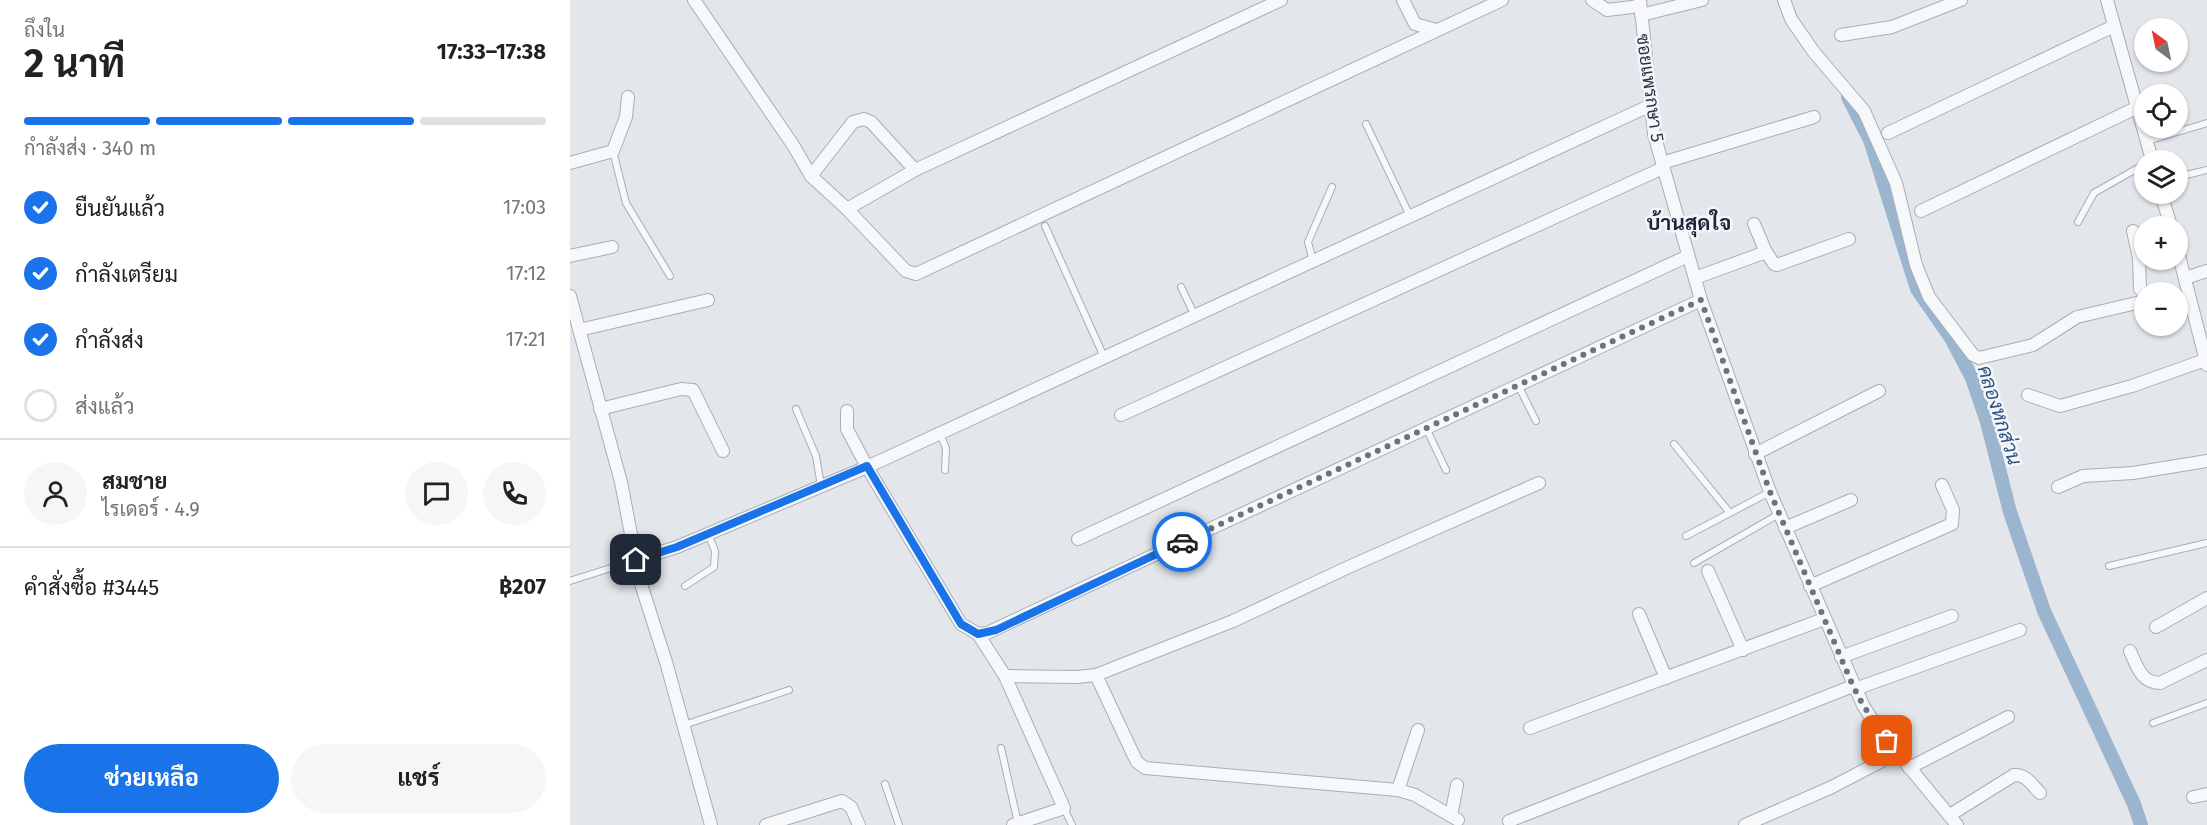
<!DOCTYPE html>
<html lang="th">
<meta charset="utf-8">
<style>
:root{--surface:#fff;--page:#f6f6f6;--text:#222;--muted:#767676;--line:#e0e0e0;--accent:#1a73e8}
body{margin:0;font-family:"Fira Sans",Sarabun,sans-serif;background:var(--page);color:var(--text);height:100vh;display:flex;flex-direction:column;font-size:22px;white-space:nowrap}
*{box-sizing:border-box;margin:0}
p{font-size:20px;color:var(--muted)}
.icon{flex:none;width:33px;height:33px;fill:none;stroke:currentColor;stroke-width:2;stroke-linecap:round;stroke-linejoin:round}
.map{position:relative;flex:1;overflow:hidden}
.panel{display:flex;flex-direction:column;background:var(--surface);width:570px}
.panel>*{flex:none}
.needle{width:39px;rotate:327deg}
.buttons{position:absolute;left:1564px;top:18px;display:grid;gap:12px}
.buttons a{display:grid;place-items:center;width:54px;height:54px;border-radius:50%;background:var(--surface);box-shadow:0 2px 4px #0004;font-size:30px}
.pin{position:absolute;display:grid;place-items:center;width:51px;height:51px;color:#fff;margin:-26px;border-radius:12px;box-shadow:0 3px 9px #0006}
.courier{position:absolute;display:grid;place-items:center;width:60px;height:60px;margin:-30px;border:4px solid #1a73e8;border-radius:50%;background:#fff;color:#222;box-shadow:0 2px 8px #0007}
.headline em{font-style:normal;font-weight:700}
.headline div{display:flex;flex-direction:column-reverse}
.headline{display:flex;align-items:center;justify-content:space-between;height:102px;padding:0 24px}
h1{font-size:39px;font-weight:700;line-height:45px}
.bar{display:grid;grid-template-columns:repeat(4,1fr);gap:9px 6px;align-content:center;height:72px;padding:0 24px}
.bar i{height:8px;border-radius:4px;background:var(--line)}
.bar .selected{background:var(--accent)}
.bar p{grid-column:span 4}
.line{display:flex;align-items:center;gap:15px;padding:0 24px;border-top:2px solid var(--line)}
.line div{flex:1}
.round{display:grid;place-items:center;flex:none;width:63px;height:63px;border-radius:32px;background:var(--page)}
ol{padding:0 24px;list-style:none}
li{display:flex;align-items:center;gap:18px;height:66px}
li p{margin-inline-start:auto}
li .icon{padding:6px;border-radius:50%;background:var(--accent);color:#fff;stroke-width:4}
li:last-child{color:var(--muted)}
li i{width:33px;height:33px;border:3px solid var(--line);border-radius:50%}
.cta{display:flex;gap:12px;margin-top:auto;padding:12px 24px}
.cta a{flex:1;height:69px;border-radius:36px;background:var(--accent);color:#fff;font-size:24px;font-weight:700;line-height:69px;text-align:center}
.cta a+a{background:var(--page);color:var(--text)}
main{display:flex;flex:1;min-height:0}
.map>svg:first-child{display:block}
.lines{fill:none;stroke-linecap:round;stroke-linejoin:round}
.canal{stroke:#9cb5cf;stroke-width:14}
.service-casing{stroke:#a7aeb7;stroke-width:8}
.minor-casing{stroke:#a7aeb7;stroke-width:14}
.service{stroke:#f7f8fa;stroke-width:6}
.minor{stroke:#f7f8fa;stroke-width:12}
.done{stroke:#6a7380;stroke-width:6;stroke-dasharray:0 10.8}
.route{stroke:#1a73e8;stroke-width:8}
.labels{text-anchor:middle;stroke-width:5;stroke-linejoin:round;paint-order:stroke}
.street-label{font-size:18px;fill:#293446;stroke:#f4f6f9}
.water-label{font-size:20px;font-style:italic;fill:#30537e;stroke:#f4f6f9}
.quarter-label{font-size:21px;font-weight:bold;fill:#1b2537;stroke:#f4f6f9}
</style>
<main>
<section class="panel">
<div class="headline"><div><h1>2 นาที</h1><p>ถึงใน</p></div><em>17:33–17:38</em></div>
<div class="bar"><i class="selected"></i><i class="selected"></i><i class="selected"></i><i></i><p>กำลังส่ง · 340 m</p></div>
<ol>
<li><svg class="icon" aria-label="check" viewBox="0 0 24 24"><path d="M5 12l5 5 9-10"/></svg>ยืนยันแล้ว<p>17:03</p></li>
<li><svg class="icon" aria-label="check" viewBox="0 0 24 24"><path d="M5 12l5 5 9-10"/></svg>กำลังเตรียม<p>17:12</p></li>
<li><svg class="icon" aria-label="check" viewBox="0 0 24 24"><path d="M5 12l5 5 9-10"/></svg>กำลังส่ง<p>17:21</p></li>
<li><i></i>ส่งแล้ว</li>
</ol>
<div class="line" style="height:108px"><a class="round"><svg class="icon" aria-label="person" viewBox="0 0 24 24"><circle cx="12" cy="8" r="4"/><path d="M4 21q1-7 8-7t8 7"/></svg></a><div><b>สมชาย</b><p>ไรเดอร์ · 4.9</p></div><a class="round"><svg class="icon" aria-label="chat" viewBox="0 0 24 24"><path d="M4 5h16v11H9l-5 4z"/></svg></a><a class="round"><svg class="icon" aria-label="phone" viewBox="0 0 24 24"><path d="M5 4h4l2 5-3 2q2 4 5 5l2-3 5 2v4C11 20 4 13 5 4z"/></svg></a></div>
<div class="line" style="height:78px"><div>คำสั่งซื้อ #3445</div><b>฿207</b></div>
<div class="cta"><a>ช่วยเหลือ</a><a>แชร์</a></div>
</section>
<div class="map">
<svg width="1637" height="825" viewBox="0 0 1637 825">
<rect width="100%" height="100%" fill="#e3e7ec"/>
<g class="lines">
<path class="canal" d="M1278,97l22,43 47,149 34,49 21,40 15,44 23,90 34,99 90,193 7,21"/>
<defs>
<g id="service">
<path d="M796,124l44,92"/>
<path d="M1577,141l60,-18"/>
<path d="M43,151l13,52 44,73"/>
<path d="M1608,177l29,-7"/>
<path d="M1508,222l16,-29 51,-29"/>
<path d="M475,226l59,131"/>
<path d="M743,261l-5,-19 24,-55"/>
<path d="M611,287l14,29"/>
<path d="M948,385l18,36"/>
<path d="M226,409l20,47 5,30"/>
<path d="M856,428l20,42"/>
<path d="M370,434l6,14 -1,22"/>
<path d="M1104,444l56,69"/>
<path d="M1116,536l84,-44"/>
<path d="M1124,563l85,-49"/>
<path d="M1539,566l98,-23"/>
<path d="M0,581l66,-21"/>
<path d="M115,586l29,-19 1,-16 -7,-17"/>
<path d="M1583,723l54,-20"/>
<path d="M114,725l105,-35"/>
<path d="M431,748l17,75"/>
<path d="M315,784l14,41"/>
<path d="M494,808l8,17"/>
</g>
<g id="minor">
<path d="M124,0l99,145 18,31 36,33 59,62 10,3 586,-274"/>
<path d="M833,0l12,24 21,6"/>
<path d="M1022,0l15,10 33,-4"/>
<path d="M1070,0l14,134 47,166 69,192 93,213 14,23 80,97"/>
<path d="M1214,0l7,19 22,32 51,60 32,72 20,82 13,32 44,58 6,3 54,-13 44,-28 68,-16"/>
<path d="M1537,0l45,160"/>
<path d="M1071,15l61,-15"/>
<path d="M1271,35l51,-8 69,-27"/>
<path d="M1318,133l226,-107"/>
<path d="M0,163l43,-12 13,-34 2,-20"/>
<path d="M1092,163l152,-46"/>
<path d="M241,176l42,-54 11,-3 7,3 44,48"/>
<path d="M1591,194l10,32"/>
<path d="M277,209l68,-39 366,-170"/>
<path d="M1351,211l217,-104"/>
<path d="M1184,224l12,28"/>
<path d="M1563,231l6,27"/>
<path d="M1608,252l29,113"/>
<path d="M0,256l42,-9"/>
<path d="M1125,278l71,-26 8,12 3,1 72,-26"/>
<path d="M1615,278l22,-7"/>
<path d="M1570,289l-1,-31 6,-1"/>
<path d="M0,296l51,186 19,99 26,81 45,163"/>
<path d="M9,330l129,-30"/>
<path d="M1458,395l32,11 72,-20 73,-26"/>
<path d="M30,409l81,-20 12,1 30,61"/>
<path d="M277,411v18l20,38 94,157 17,10 9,-1 714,-333"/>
<path d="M551,415l542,-247"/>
<path d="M1185,454l124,-63"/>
<path d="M1488,487l25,-11 50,-3 74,-12"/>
<path d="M1215,528l66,-28"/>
<path d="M508,539l610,-283"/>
<path d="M66,560l41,-13 190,-80 782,-361"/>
<path d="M1138,571l35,79"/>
<path d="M1240,586l142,-62 1,-14 -11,-25"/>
<path d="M1069,614l27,64"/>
<path d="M1586,627l51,-29"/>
<path d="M408,634l27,42 59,132 -51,17"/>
<path d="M1560,651c7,15 11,32 30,32l47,-23"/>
<path d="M1271,657l111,-41"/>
<path d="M526,675l37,79 4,8 8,6 253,22 17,5 43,25"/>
<path d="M435,676l72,1 19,-2 137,-54 120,-56 186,-82"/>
<path d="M1285,689l165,-59"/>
<path d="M960,728l294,-109"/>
<path d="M1339,768l99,-51"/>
<path d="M828,790l20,-60"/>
<path d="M1623,797l14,-3"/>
<path d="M1380,815l64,-40c12,-1 18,10 26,18"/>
<path d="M881,816l6,-31"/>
<path d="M939,821l344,-135"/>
<path d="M196,825l76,-24 9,6 8,18"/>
<path d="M1175,825l87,-38 65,-34"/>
</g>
</defs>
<use href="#service" class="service-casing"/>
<use href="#minor" class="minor-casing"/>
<use href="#service" class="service"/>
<use href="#minor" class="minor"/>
</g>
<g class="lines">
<path class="done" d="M612,542l519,-242 69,192 83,194 10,19 24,36"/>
<path class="route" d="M66,560l41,-13 190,-81 94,158 17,10 18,-4 186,-88"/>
</g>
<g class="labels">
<g class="street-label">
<text transform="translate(1080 88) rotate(82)" y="6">ซอยแพรกษา 5</text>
</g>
<g class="water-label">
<text transform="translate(1430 415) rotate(72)" y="7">คลองหกส่วน</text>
</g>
<g class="quarter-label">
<text x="1119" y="230">บ้านสุดใจ</text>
</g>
</g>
</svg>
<div class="buttons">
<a><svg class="needle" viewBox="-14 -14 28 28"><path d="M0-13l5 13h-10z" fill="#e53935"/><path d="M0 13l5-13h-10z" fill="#767676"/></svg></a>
<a><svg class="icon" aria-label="locate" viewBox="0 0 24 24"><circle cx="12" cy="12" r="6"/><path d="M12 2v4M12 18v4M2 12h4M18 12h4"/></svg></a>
<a><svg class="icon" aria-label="layers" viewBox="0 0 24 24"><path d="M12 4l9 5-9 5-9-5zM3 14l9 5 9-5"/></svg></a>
<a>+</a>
<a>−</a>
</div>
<div class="pin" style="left:1317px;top:741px;background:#ea580c"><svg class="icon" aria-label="bag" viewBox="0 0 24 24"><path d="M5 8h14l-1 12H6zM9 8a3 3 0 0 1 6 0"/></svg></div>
<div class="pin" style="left:66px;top:560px;background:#1f2937"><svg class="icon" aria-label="home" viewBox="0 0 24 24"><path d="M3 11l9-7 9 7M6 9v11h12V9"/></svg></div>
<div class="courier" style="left:612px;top:542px"><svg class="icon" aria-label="car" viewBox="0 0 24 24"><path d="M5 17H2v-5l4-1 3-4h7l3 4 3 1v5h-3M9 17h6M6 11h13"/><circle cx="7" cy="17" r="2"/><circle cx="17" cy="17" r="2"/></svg></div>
</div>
</main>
